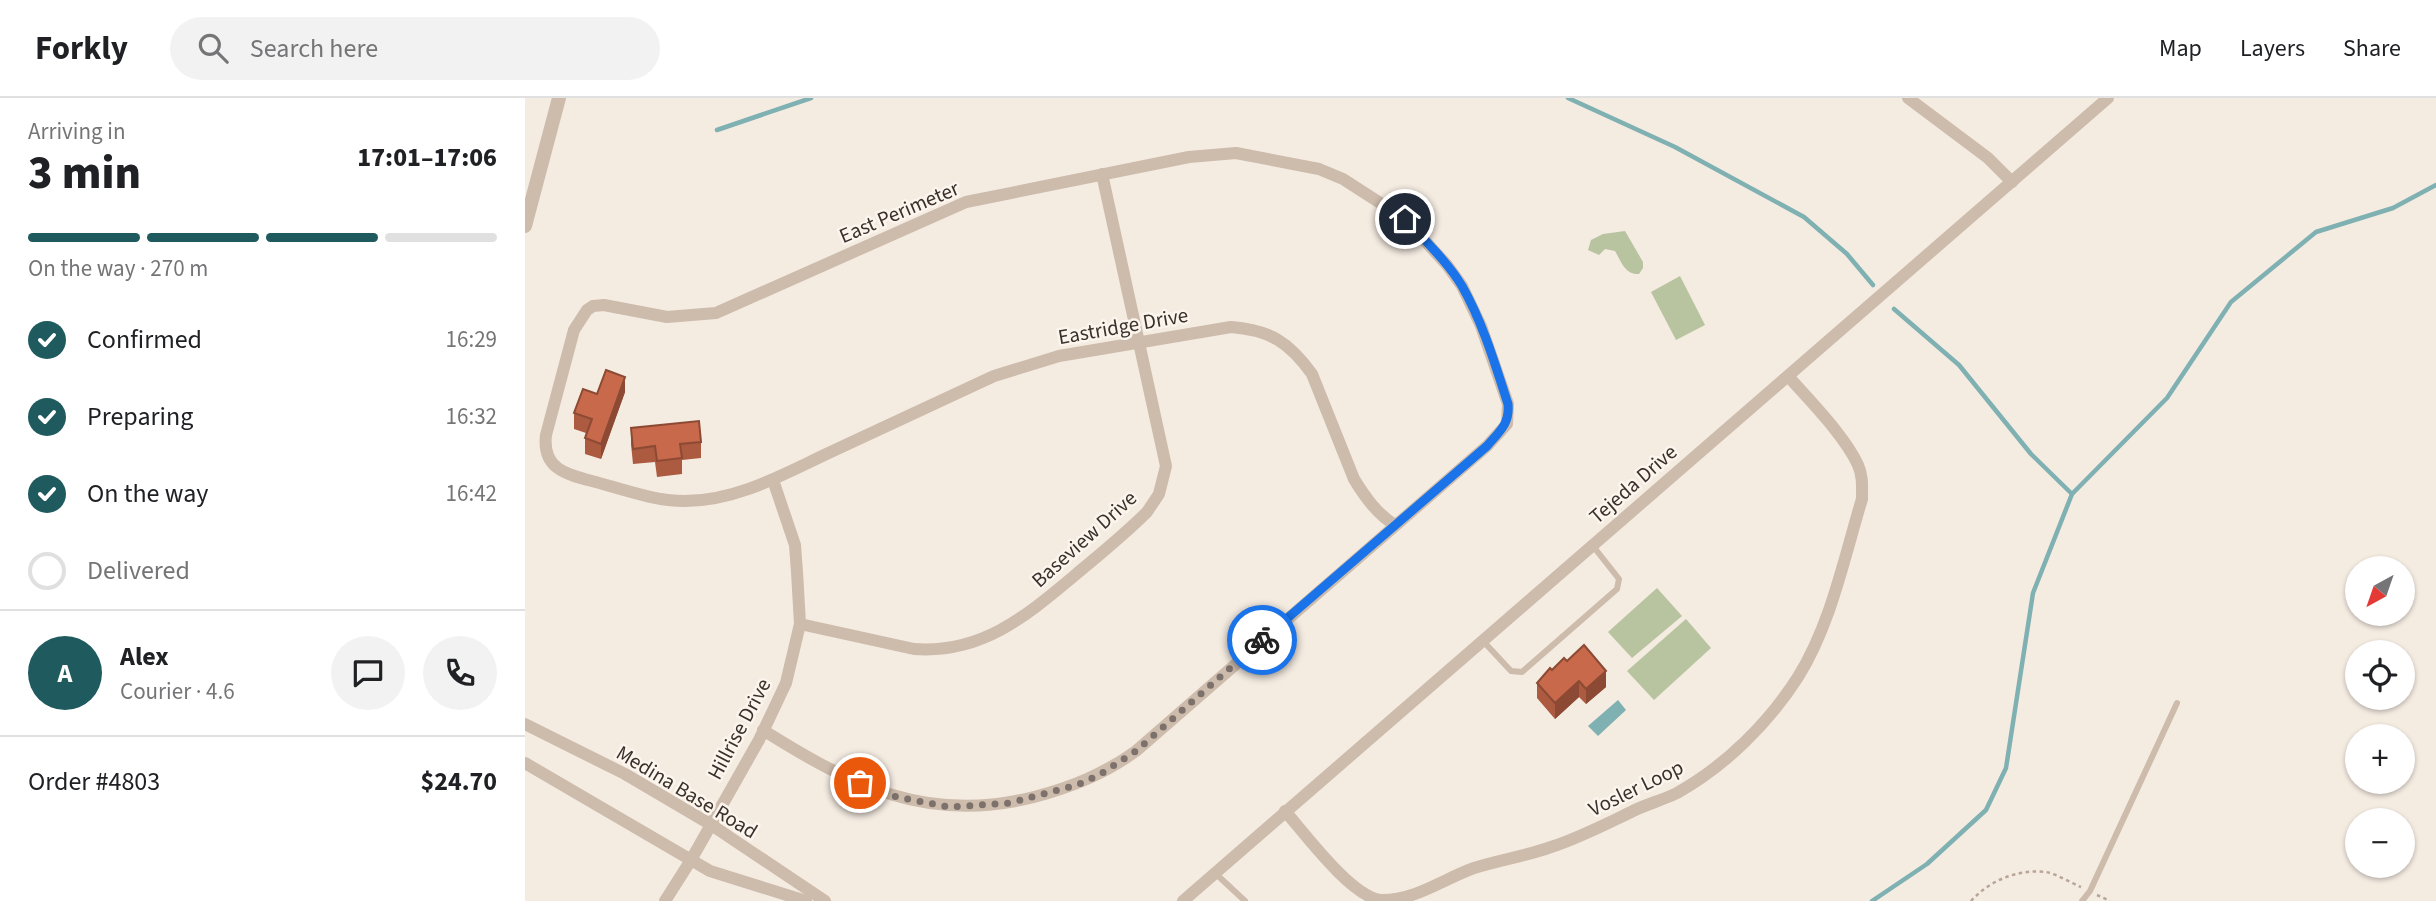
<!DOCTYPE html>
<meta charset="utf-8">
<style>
:root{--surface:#fff;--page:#f2f2f2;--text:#202124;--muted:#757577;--line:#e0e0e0;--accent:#1f5a5e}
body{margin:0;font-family:"Source Sans 3",sans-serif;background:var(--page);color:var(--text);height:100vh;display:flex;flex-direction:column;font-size:26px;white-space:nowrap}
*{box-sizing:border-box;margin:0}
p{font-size:23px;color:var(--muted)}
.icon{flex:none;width:38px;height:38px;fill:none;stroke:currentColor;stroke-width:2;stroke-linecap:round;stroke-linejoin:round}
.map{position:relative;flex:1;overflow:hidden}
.details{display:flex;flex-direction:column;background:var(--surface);width:525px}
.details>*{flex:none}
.needle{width:46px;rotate:220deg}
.controls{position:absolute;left:1820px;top:458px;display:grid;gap:14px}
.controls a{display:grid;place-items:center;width:70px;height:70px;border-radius:50%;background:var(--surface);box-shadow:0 2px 5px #0004;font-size:35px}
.pin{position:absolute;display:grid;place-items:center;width:60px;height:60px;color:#fff;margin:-30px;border:4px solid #fff;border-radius:50%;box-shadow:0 2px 7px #0007}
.courier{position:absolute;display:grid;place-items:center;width:70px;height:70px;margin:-35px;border:5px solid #1a73e8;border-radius:50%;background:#fff;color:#222;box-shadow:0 2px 9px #0007}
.overview em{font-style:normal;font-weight:800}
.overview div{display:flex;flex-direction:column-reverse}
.overview{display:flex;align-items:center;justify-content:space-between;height:119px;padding:0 28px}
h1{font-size:46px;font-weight:800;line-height:52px}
.bar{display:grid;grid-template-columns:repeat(4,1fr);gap:10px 7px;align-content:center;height:84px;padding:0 28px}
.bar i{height:9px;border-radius:5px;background:var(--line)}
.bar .selected{background:var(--accent)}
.bar p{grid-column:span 4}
.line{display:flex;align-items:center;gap:18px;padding:0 28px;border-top:2px solid var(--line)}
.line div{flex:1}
.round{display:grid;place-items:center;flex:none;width:74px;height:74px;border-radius:37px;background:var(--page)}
ol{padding:0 28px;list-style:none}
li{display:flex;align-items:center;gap:21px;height:77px}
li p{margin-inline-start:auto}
li .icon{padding:7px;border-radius:50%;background:var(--accent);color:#fff;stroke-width:4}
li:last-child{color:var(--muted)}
li i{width:38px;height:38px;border:4px solid var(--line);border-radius:50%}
header{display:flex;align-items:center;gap:42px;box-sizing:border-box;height:98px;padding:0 35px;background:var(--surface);border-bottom:2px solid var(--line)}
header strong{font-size:33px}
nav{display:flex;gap:38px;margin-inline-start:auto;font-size:24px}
.search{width:490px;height:63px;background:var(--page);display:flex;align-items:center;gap:18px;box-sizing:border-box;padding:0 24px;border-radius:38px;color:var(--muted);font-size:26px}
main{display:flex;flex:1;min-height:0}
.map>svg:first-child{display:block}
.green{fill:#b8c4a0}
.water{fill:#7fb0b2}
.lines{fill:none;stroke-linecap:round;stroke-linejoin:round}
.stream{stroke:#7fb0b2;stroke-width:4.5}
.path{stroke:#b9a596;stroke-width:2.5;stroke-dasharray:3.5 3.5;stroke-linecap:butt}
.service{stroke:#cdbbac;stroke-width:6}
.minor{stroke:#cdbbac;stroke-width:12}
.tertiary{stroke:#cdbbac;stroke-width:14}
.wall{fill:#ac5a40}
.shaded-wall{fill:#8c4a34}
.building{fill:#c8694b;stroke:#8c4a34;stroke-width:2}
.done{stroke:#7c716b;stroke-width:7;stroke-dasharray:0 12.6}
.route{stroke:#1a73e8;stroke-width:9}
.labels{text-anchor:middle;stroke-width:5;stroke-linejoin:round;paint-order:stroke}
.street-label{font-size:21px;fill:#3b302b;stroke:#fbf5ee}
</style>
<header>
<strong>Forkly</strong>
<div class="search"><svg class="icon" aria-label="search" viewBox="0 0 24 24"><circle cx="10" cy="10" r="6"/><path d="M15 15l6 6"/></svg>Search here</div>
<nav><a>Map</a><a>Layers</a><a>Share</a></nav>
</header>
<main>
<section class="details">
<div class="overview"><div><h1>3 min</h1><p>Arriving in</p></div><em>17:01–17:06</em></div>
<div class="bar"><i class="selected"></i><i class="selected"></i><i class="selected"></i><i></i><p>On the way · 270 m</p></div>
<ol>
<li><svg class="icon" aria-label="check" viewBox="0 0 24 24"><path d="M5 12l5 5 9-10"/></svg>Confirmed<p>16:29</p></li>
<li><svg class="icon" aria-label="check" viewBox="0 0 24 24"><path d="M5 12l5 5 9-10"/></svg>Preparing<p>16:32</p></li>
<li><svg class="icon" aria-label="check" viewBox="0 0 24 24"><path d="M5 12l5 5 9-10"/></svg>On the way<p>16:42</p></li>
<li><i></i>Delivered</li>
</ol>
<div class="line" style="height:126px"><b class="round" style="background:var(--accent);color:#fff">A</b><div><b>Alex</b><p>Courier · 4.6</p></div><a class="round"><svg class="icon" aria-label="chat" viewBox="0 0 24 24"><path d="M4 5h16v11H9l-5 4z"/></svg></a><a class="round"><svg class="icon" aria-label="phone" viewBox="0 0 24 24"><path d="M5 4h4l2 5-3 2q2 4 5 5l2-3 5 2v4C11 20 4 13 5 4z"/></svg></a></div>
<div class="line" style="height:91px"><div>Order #4803</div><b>$24.70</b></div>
</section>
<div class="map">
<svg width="1911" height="803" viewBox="0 0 1911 803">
<rect width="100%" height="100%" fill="#f4ebe1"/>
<g class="green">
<path d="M1100,133l18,31v6l-4,6c-14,1 -18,-13 -24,-23l-10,-2 -6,6 -11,-5 3,-10 12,-6z"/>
<path d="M1155,178l25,49 -29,15 -25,-48z"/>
<path d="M1132,490l25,28 -50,42 -24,-26z"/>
<path d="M1161,521l25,29 -57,52 -27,-29z"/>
</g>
<path class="water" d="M1093,602l8,10 -28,26 -10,-10z"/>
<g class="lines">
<g class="stream">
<path d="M1043,0l107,49 129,70 43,37 26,31"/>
<path d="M192,32l94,-32"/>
<path d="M1369,211l65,56 72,89 41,40"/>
<path d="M1347,803l55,-37 59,-54 20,-42 27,-175 39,-99 95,-96 64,-96 85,-70 77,-24 43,-23"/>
</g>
<g class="path">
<path d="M1572,797l13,6"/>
<path d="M1446,803c19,-21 47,-32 75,-29 11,2 25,11 35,15"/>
</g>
<g class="service">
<path d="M958,543l28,30 11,1 95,-83 2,-10 -26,-33"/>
<path d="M690,775l30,28"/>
<path d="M1557,803l8,-10 87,-188"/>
</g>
<g class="minor">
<path d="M1383,0l80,60 24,24"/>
<path d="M275,526l114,25c68,5 112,-33 160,-73 25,-21 50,-41 73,-64l12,-18 7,-28 -64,-292"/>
<path d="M0,626l100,50 85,50 115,77"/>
<path d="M238,632c89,56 164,94 271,67 38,-10 70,-23 102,-46l351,-305 20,-22 1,-20 -27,-78 -19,-40 -15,-21 -42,-46 -62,-40 -24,-10 -83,-16 -47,4 -223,45 -250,111 -49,4 -63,-12 -11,1 -6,4 -13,20 -28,105c-4,33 19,39 46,46 30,8 62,20 93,20 54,0 102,-29 150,-51 53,-25 106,-49 159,-74l65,-20 172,-29c39,3 58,15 81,47l42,105c11,18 23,35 41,46"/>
<path d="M0,665l185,108 96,30"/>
<path d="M760,713c21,24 65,84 95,89 35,1 63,-21 94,-32 25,-8 52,-12 77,-21 28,-9 55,-23 82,-36 14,-7 30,-11 44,-18 48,-27 91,-69 121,-116 33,-53 46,-119 64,-178 0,-12 1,-23 -4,-34 -13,-29 -48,-64 -70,-89"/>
<path d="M140,803l26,-41 68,-120 27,-57 14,-59 -3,-52 -2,-27 -22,-65"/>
<path d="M658,803l925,-803"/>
</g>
<path class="tertiary" d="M0,128l34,-128"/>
</g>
<g class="wall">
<path d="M100,294l-24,67 -16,-5v-16l1,-5 -12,-4v-16l23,-19z"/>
<path d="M106,330l70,14v16l-19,2v14l-25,3 -2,-15 -22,2 -2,-20z"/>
<path d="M1042,563l39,26 -20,17 -7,-7 -24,22 -18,-21v-15l15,-13z"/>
</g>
<g class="shaded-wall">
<path d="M100,279v15l-24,67v-15z"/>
<path d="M1081,573v16l-20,17v-15z"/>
<path d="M1054,583v16l-24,22v-16z"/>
</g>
<g class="building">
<path d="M81,272l19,7 -24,67 -16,-6 7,-19 -18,-6 9,-24 14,5z"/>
<path d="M174,323l2,21 -21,2 2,14 -25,3 -2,-15 -22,3 -2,-21z"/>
<path d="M1059,547l22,26 -20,18 -7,-8 -24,22 -18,-20 13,-15 2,2 12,-12 3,3z"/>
</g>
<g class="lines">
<path class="done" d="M335,685l37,14 52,10 61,-4 67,-18 22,-10 37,-24 126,-111"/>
<path class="route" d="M737,542l225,-194c12,-14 23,-22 21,-42 -13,-40 -25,-81 -46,-118 -15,-25 -37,-45 -57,-67"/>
</g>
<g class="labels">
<g class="street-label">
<text transform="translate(374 114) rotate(-23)" y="7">East Perimeter</text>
<text transform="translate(598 228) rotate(-10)" y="7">Eastridge Drive</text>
<text transform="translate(1108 386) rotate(-41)" y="7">Tejeda Drive</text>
<text transform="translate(559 441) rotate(-42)" y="7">Baseview Drive</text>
<text transform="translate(214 631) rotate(-62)" y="7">Hillrise Drive</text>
<text transform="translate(1111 690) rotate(-26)" y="7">Vosler Loop</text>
<text transform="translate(162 694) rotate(31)" y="7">Medina Base Road</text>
</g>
</g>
</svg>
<div class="controls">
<a><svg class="needle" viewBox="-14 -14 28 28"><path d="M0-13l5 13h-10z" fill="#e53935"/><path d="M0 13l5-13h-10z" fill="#757577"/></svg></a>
<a><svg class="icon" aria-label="locate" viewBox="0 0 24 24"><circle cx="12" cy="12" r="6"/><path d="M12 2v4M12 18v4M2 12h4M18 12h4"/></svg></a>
<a>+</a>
<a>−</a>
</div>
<div class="pin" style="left:335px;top:685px;background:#ea580c"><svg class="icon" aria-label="bag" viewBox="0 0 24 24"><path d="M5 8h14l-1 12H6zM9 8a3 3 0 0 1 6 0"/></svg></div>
<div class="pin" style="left:880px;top:121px;background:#1f2937"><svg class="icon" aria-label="home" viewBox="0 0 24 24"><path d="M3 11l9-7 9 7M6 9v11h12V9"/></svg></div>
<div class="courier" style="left:737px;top:542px"><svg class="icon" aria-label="bike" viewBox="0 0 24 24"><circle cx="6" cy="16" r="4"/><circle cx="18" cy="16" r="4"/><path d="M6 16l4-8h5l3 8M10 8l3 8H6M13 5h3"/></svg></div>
</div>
</main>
